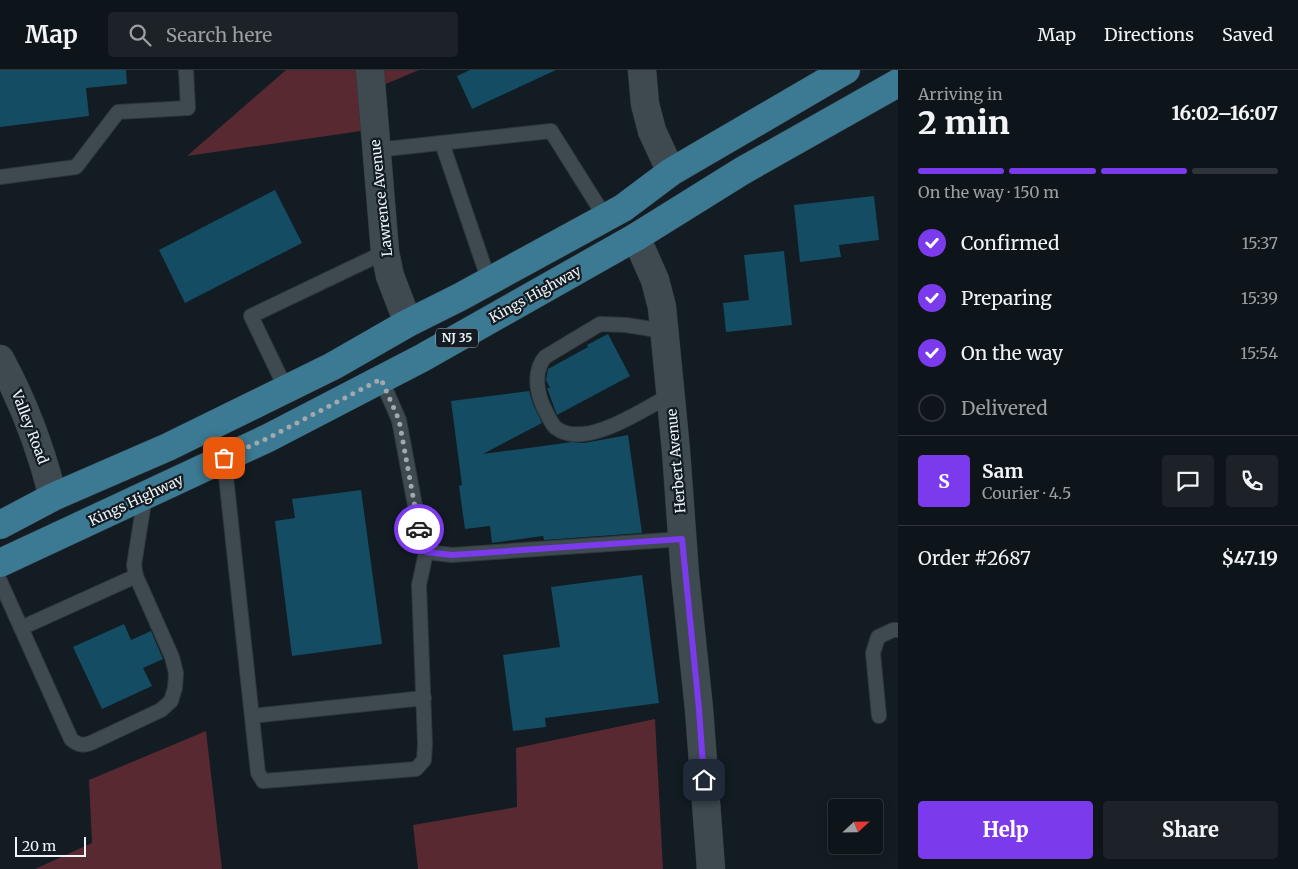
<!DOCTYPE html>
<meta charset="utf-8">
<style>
:root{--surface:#0e151a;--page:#1c2227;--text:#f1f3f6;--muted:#9b9fa2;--line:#2e3439;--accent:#7c3aed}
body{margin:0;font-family:Merriweather,serif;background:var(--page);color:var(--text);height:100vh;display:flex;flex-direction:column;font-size:19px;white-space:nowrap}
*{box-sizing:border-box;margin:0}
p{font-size:16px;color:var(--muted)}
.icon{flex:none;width:28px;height:28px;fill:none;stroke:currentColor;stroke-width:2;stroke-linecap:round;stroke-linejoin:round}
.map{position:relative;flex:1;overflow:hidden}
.details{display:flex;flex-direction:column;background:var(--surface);width:400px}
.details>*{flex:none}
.needle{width:32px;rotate:68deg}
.tools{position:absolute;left:828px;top:729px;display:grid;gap:10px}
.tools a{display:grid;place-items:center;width:55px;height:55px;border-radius:5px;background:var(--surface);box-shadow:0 2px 12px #0003,0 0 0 1px var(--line);font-size:25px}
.scale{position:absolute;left:15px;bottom:12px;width:71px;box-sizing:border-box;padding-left:5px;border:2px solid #eef5f8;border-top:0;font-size:14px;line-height:18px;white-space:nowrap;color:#eef5f8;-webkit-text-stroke:4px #121c22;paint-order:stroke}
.pin{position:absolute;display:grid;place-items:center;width:42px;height:42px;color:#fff;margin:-21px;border-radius:10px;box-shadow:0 2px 8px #0006}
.courier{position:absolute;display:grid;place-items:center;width:50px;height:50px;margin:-25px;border:4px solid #7c3aed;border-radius:50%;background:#fff;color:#222;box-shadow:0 1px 6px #0007}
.head em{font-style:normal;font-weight:800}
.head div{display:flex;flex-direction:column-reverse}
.head{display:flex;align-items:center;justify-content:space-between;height:85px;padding:0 20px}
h1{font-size:32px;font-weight:800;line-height:38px}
.bar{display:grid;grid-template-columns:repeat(4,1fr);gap:8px 5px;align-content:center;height:60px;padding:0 20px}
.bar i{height:6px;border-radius:4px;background:var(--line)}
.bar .selected{background:var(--accent)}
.bar p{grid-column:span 4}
.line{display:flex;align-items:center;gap:12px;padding:0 20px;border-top:1px solid var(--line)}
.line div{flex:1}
.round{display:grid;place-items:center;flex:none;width:52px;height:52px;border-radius:5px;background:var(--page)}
ol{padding:0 20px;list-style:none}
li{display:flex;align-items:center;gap:15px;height:55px}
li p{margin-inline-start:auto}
li .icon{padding:5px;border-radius:50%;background:var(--accent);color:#fff;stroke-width:4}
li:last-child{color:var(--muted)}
li i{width:28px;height:28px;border:2px solid var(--line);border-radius:50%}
.action{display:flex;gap:10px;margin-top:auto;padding:10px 20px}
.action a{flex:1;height:58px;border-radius:5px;background:var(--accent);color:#fff;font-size:20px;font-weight:800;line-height:58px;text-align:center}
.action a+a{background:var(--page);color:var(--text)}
header{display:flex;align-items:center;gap:30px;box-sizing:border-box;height:70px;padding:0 25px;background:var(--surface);border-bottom:1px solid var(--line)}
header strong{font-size:24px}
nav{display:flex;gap:28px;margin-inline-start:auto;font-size:18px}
.search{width:350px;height:45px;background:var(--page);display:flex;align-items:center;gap:12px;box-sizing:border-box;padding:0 18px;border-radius:5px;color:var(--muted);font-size:19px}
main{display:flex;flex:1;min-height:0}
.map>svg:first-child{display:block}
.green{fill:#582931}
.building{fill:#134c63}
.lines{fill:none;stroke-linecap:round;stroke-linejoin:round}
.service-casing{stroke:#30373a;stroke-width:16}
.minor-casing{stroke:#30373a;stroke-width:29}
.primary-casing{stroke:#30373a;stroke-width:29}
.service{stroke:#3e4a50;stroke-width:14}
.minor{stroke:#3e4a50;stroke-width:28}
.primary{stroke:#3c7993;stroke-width:28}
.done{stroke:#a1a9ad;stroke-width:5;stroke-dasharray:0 9}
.route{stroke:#7c3aed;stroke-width:6}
.labels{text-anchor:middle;stroke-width:4.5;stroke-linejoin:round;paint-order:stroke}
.shield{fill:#121c22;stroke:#acb4b8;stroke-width:1}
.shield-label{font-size:12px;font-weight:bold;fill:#eef5f8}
.street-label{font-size:14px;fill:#eef5f8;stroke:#121c22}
</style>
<header>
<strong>Map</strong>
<div class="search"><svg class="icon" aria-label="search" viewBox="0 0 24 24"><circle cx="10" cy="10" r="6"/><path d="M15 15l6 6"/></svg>Search here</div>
<nav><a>Map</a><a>Directions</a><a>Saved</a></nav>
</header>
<main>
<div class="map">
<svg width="898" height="799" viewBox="0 0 898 799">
<rect width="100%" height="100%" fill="#121c22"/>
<g class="green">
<path d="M286,0h133l-50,21 6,38 -188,27z"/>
<path d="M655,649l8,150h-245l-5,-44 104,-18 -1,-59z"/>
<path d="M206,661l16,138h-187l57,-26 -3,-63z"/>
</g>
<g class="building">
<path d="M0,0h126l1,14 -41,4 3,28 -89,11z"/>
<path d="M470,0h86l-84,39 -15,-33z"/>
<path d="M275,120l27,53 -117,60 -26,-53z"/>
<path d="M874,126l5,44 -40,5 2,12 -41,5 -6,-57z"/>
<path d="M784,181l8,74 -66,7 -3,-29 26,-3 -5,-45z"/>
<path d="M608,264l22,42 -73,39 -10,-27h3l-4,-8 2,-11 40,-22 -1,-2z"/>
<path d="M529,321l4,13 9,19 -59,31 89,-12 12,1 44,-8 14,98 -98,7 -1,-4 -51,7 -2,-17 -25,3 -6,-43 3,-1 -11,-84z"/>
<path d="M361,420l21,154 -90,12 -17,-135 20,-3 -3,-19z"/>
<path d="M642,505l17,128 -114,15 1,9 -33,4 -10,-76 57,-8 -9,-60z"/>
<path d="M124,554l7,16 20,-9 12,28 -20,9 9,18 -50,23 -29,-62z"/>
</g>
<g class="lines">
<defs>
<g id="service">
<path d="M442,73l47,138"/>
<path d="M376,80l175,-19 54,86"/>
<path d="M0,107l76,-10 42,-55 70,-4 -2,-38"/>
<path d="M664,261l-38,-6 -26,-1 -55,33c-10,12 -9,30 -4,44 3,7 10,23 15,27 29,22 88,-19 114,-33"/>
<path d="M381,309l18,41 20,107 7,25 26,3 230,-16"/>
<path d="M286,319l-35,-73 134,-64"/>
<path d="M224,388l34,315 5,8 153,-12 8,-9 1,-16 -6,-159 7,-33"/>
<path d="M0,511l71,158c8,7 13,7 22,3l68,-32 10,-9 4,-13 1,-15 -4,-16 -36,-81 -2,-11 11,-69"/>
<path d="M21,558l115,-52"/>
<path d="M252,646l172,-18"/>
<path d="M879,646l-6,-63 5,-16 15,-7h5"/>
</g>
<g id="minor">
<path d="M370,0l15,182 5,24 18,47"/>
<path d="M642,0l3,34 7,27 19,41"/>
<path d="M636,167l19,43 7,27 14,144 9,124 14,134 12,160"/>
<path d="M0,289c24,44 41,90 53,138"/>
</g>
<g id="primary">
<path d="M0,455l53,-28 115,-50 165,-81 75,-43 52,-26 163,-89 48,-36 175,-102"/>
<path d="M0,493l268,-125 154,-80 214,-121 106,-66 156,-88"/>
</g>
</defs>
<use href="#service" class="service-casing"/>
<use href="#minor" class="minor-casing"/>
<use href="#primary" class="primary-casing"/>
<use href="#service" class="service"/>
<use href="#minor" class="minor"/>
<use href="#primary" class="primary"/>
</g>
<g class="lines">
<path class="done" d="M224,388l44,-20 113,-59 18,41 20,109"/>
<path class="route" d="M419,459l7,23 26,3 230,-16 17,170 5,71"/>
</g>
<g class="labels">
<rect class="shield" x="436" y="258.5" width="42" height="19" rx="4"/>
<g class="shield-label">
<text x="457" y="272">NJ 35</text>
</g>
<g class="street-label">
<text transform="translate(381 128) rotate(-96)" y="5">Lawrence Avenue</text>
<text transform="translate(535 224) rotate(-29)" y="5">Kings Highway</text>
<text transform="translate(30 357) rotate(69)" y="5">Valley Road</text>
<text transform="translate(676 391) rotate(-95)" y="5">Herbert Avenue</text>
<text transform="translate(136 430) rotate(-25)" y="5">Kings Highway</text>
</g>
</g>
</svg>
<div class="tools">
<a><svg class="needle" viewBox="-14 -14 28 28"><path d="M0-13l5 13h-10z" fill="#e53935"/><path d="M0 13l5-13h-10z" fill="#9b9fa2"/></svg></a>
</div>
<div class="scale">20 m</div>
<div class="pin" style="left:224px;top:388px;background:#ea580c"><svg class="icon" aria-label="bag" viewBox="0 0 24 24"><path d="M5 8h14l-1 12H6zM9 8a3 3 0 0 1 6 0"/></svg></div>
<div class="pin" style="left:704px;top:710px;background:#1f2937"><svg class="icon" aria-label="home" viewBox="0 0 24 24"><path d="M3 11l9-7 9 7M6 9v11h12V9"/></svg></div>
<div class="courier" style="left:419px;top:459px"><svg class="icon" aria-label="car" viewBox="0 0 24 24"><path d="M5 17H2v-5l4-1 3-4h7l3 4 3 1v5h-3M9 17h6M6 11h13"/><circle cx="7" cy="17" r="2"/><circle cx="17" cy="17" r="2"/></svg></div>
</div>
<section class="details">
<div class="head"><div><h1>2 min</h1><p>Arriving in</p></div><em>16:02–16:07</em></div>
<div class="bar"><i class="selected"></i><i class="selected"></i><i class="selected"></i><i></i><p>On the way · 150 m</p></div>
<ol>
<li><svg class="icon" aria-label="check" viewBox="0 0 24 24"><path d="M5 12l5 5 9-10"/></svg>Confirmed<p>15:37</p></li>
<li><svg class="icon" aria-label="check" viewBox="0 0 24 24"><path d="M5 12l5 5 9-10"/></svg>Preparing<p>15:39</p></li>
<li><svg class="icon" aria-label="check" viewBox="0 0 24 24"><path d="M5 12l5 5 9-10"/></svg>On the way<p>15:54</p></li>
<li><i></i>Delivered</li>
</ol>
<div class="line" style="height:90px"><b class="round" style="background:var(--accent);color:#fff">S</b><div><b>Sam</b><p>Courier · 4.5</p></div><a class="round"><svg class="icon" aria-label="chat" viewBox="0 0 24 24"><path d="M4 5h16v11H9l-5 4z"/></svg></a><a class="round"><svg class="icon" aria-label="phone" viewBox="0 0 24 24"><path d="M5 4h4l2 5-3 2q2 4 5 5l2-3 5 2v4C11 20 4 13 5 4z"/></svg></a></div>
<div class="line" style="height:65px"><div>Order #2687</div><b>$47.19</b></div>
<div class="action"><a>Help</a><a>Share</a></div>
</section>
</main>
